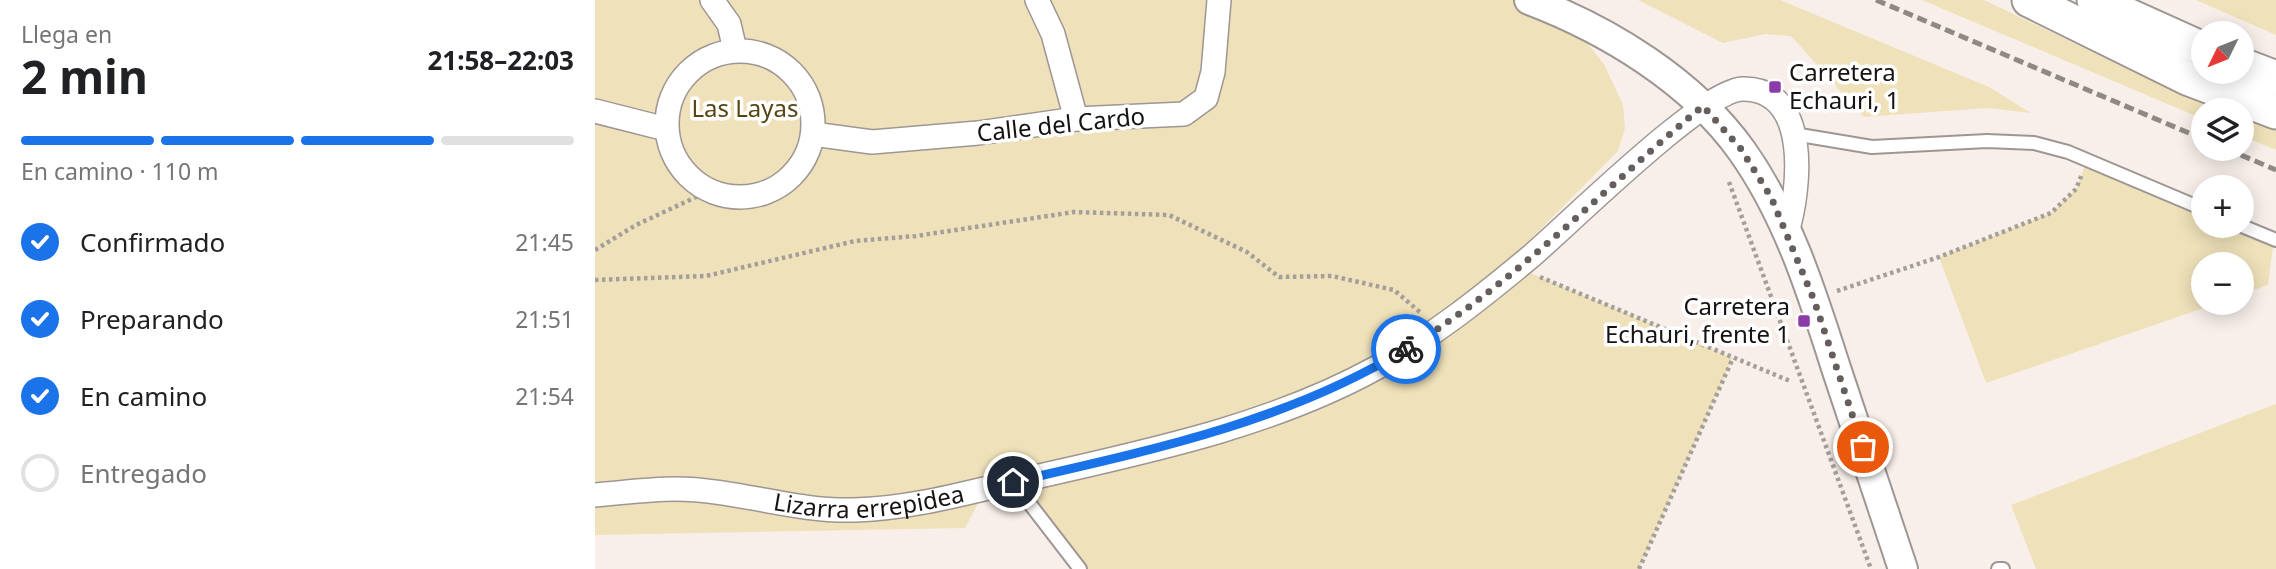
<!DOCTYPE html>
<html lang="es">
<meta charset="utf-8">
<style>
:root{--surface:#fff;--page:#f6f6f6;--text:#202124;--muted:#757577;--line:#e0e0e0;--accent:#1a73e8}
body{margin:0;font-family:"Noto Sans",sans-serif;background:var(--page);color:var(--text);height:100vh;display:flex;flex-direction:column;font-size:26px;white-space:nowrap}
*{box-sizing:border-box;margin:0}
p{font-size:23px;color:var(--muted)}
.icon{flex:none;width:38px;height:38px;fill:none;stroke:currentColor;stroke-width:2;stroke-linecap:round;stroke-linejoin:round}
.map{position:relative;flex:1;overflow:hidden}
.drawer{display:flex;flex-direction:column;background:var(--surface);width:595px}
.drawer>*{flex:none}
.needle{width:46px;rotate:227deg}
.tools{position:absolute;left:1596px;top:21px;display:grid;gap:14px}
.tools a{display:grid;place-items:center;width:63px;height:63px;border-radius:50%;background:var(--surface);box-shadow:0 4px 18px #0003;font-size:35px}
.pin{position:absolute;display:grid;place-items:center;width:60px;height:60px;color:#fff;margin:-30px;border:4px solid #fff;border-radius:50%;box-shadow:0 2px 7px #0007}
.courier{position:absolute;display:grid;place-items:center;width:70px;height:70px;margin:-35px;border:5px solid #1a73e8;border-radius:50%;background:#fff;color:#222;box-shadow:0 2px 9px #0007}
.summary em{font-style:normal;font-weight:700}
.summary div{display:flex;flex-direction:column-reverse}
.summary{display:flex;align-items:center;justify-content:space-between;height:119px;padding:0 21px}
h1{font-size:46px;font-weight:700;line-height:52px}
.bar{display:grid;grid-template-columns:repeat(4,1fr);gap:10px 7px;align-content:center;height:84px;padding:0 21px}
.bar i{height:9px;border-radius:5px;background:var(--line)}
.bar .on{background:var(--accent)}
.bar p{grid-column:span 4}
ol{padding:0 21px;list-style:none}
li{display:flex;align-items:center;gap:21px;height:77px}
li p{margin-inline-start:auto}
li .icon{padding:7px;border-radius:50%;background:var(--accent);color:#fff;stroke-width:4}
li:last-child{color:var(--muted)}
li i{width:38px;height:38px;border:4px solid var(--line);border-radius:50%}
main{display:flex;flex:1;min-height:0}
.map>svg:first-child{display:block}
.green{fill:#efe2ba}
.lines{fill:none;stroke-linecap:round;stroke-linejoin:round}
.service-casing{stroke:#9e9692;stroke-width:16}
.minor-casing{stroke:#9e9692;stroke-width:26}
.tertiary-casing{stroke:#9e9692;stroke-width:32}
.secondary-casing{stroke:#9e9692;stroke-width:37}
.path{stroke:#a59f9b;stroke-width:4.5;stroke-dasharray:3.5 3.5;stroke-linecap:butt}
.service{stroke:#fff;stroke-width:12}
.minor{stroke:#fff;stroke-width:23}
.tertiary{stroke:#fff;stroke-width:28}
.secondary{stroke:#fff;stroke-width:33}
.rail{stroke:#8f8985;stroke-width:5;stroke-dasharray:10 5;stroke-linecap:butt}
.done{stroke:#645f5c;stroke-width:7;stroke-dasharray:0 12.6}
.route{stroke:#1a73e8;stroke-width:9}
.poi-dot{fill:#8b3baa;stroke:#fff;stroke-width:2.5}
.labels{text-anchor:middle;stroke-width:7;stroke-linejoin:round;paint-order:stroke}
.poi-label{font-size:24px;fill:#151210;stroke:#fff;text-anchor:start}
.park-label{font-size:24px;fill:#554612;stroke:#fff}
.street-label{font-size:24px;fill:#151210;stroke:#fff}
</style>
<main>
<section class="drawer">
<div class="summary"><div><h1>2 min</h1><p>Llega en</p></div><em>21:58–22:03</em></div>
<div class="bar"><i class="on"></i><i class="on"></i><i class="on"></i><i></i><p>En camino · 110 m</p></div>
<ol>
<li><svg class="icon" aria-label="check" viewBox="0 0 24 24"><path d="M5 12l5 5 9-10"/></svg>Confirmado<p>21:45</p></li>
<li><svg class="icon" aria-label="check" viewBox="0 0 24 24"><path d="M5 12l5 5 9-10"/></svg>Preparando<p>21:51</p></li>
<li><svg class="icon" aria-label="check" viewBox="0 0 24 24"><path d="M5 12l5 5 9-10"/></svg>En camino<p>21:54</p></li>
<li><i></i>Entregado</li>
</ol>
</section>
<div class="map">
<svg width="1681" height="569" viewBox="0 0 1681 569">
<rect width="100%" height="100%" fill="#f8efea"/>
<g class="green">
<path d="M0,0h934l36,16 39,48 19,41 2,23 -7,23 -107,108 22,15 200,84 -94,211h-561l-65,-87 -27,6 -21,40 -370,7z"/>
<path d="M1043,0h142l209,87 42,26 -44,-5 -123,9 -73,-81 -26,-2 -42,9z"/>
<path d="M1327,0h62l163,78 80,32h-24v9z"/>
<path d="M1601,0h80v35z"/>
<path d="M1647,116l34,14v20l-34,-14z"/>
<path d="M1492,161l116,48v17h39l32,13 -6,46 -26,9v-30h-39v39h15l-232,80 -47,-126 112,-44 25,-24z"/>
<path d="M1681,404v165h-240l-25,-64z"/>
</g>
<g class="lines">
<defs>
<g id="service">
<path d="M1199,134l78,13 115,-6 47,2 34,9 135,57"/>
<path d="M1647,226l34,14"/>
<path d="M418,482l67,87"/>
<path d="M1403,569h5"/>
</g>
<g id="minor">
<path d="M117,0l17,24 6,26"/>
<path d="M442,0l16,34 23,85"/>
<circle cx="145" cy="124" r="73"/>
<path d="M0,111l71,18"/>
<path d="M218,134l59,8 106,-9 98,-14 108,-5 22,-16 7,-26 6,-72"/>
<path id="s1" d="M0,495c26,-2 53,-6 80,-6 60,0 119,23 179,21 55,-1 111,-17 164,-29 121,-28 249,-53 358,-113 56,-31 105,-70 153,-110 38,-32 175,-169 214,-169 68,-1 57,101 44,143"/>
</g>
<path id="tertiary" d="M934,0c79,30 163,81 213,151 46,65 70,142 94,217 23,67 45,134 67,201"/>
<g id="secondary">
<path d="M1434,0l158,78 89,34"/>
<path d="M1499,0l109,49"/>
<path d="M1647,65l34,13"/>
</g>
</defs>
<use href="#service" class="service-casing"/>
<use href="#minor" class="minor-casing"/>
<use href="#tertiary" class="tertiary-casing"/>
<use href="#secondary" class="secondary-casing"/>
<g class="path">
<path d="M1628,29l11,4"/>
<path d="M1134,182l142,387"/>
<path d="M0,250l41,-25 73,-34"/>
<path d="M945,277l250,104"/>
<path d="M0,280l111,-4 149,-35 61,-5 158,-24 95,3 78,37 32,25 53,-1 62,14 27,23"/>
<path d="M1242,291l102,-34 112,-44 25,-24 6,-15"/>
<path d="M1044,569l94,-211"/>
</g>
<use href="#service" class="service"/>
<use href="#minor" class="minor"/>
<use href="#tertiary" class="tertiary"/>
<use href="#secondary" class="secondary"/>
<g class="rail">
<path d="M1281,0l327,139"/>
<path d="M1632,149l49,21"/>
</g>
</g>
<g class="lines">
<path class="done" d="M811,349c110,-66 199,-162 297,-243l38,43 30,48 43,103 49,147"/>
<path class="route" d="M418,482c135,-31 274,-60 393,-133"/>
</g>
<g class="poi-dot">
<rect x="1173" y="80" width="14" height="14" rx="3.5"/>
<rect x="1202" y="314" width="14" height="14" rx="3.5"/>
</g>
<g class="labels">
<g class="poi-label">
<text x="1194" y="81">Carretera<tspan x="1194" dy="28">Echauri, 1</tspan></text>
<text x="1195" y="315" text-anchor="end">Carretera<tspan x="1195" dy="28">Echauri, frente 1</tspan></text>
</g>
<g class="park-label">
<text x="150" y="117">Las Layas</text>
</g>
<g class="street-label">
<text transform="translate(466 125) rotate(-6)" y="8">Calle del Cardo</text>
<text dy="8" stroke="none"><textPath href="#s1" startOffset="276">Lizarra errepidea</textPath></text>
</g>
</g>
</svg>
<div class="tools">
<a><svg class="needle" viewBox="-14 -14 28 28"><path d="M0-13l5 13h-10z" fill="#e53935"/><path d="M0 13l5-13h-10z" fill="#757577"/></svg></a>
<a><svg class="icon" aria-label="layers" viewBox="0 0 24 24"><path d="M12 4l9 5-9 5-9-5zM3 14l9 5 9-5"/></svg></a>
<a>+</a>
<a>−</a>
</div>
<div class="pin" style="left:1268px;top:447px;background:#ea580c"><svg class="icon" aria-label="bag" viewBox="0 0 24 24"><path d="M5 8h14l-1 12H6zM9 8a3 3 0 0 1 6 0"/></svg></div>
<div class="pin" style="left:418px;top:482px;background:#1f2937"><svg class="icon" aria-label="home" viewBox="0 0 24 24"><path d="M3 11l9-7 9 7M6 9v11h12V9"/></svg></div>
<div class="courier" style="left:811px;top:349px"><svg class="icon" aria-label="bike" viewBox="0 0 24 24"><circle cx="6" cy="16" r="4"/><circle cx="18" cy="16" r="4"/><path d="M6 16l4-8h5l3 8M10 8l3 8H6M13 5h3"/></svg></div>
</div>
</main>
